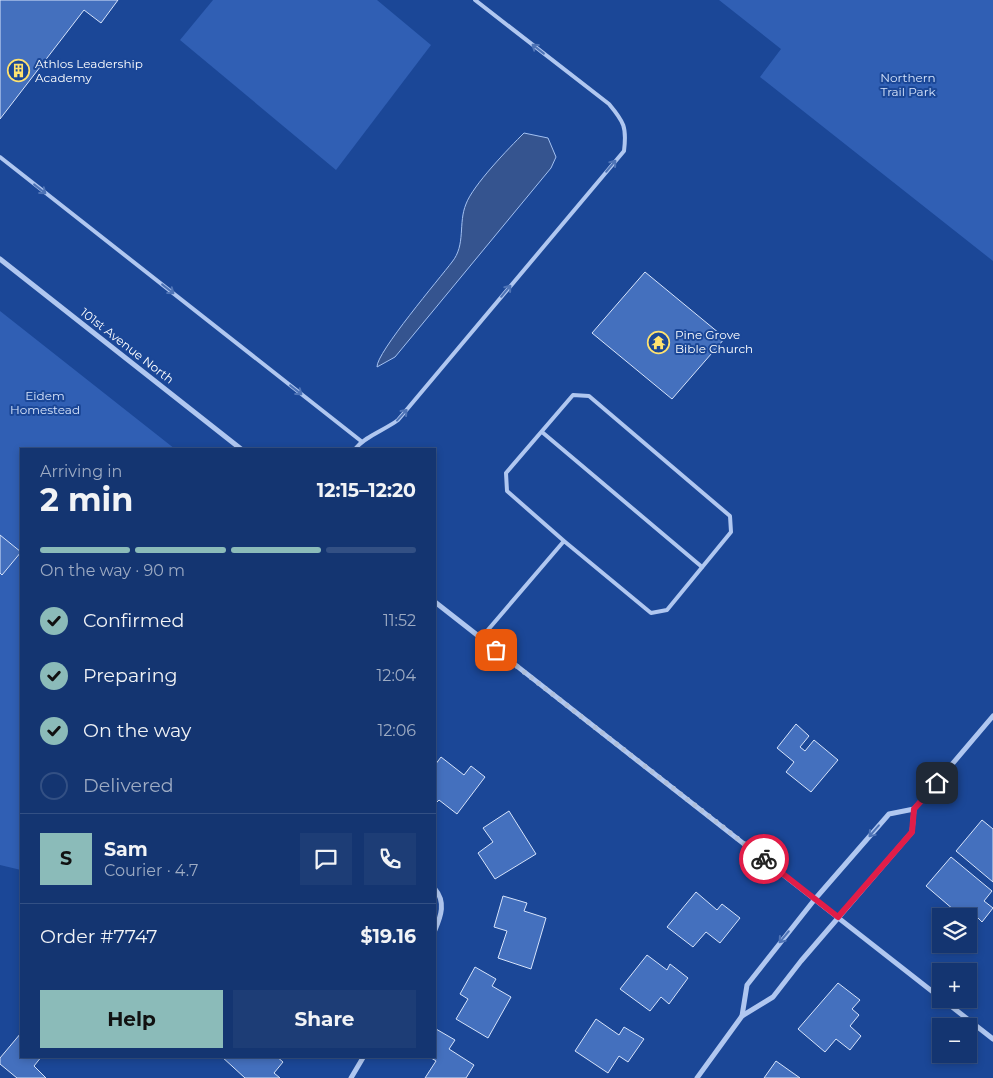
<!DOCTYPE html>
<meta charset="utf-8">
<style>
:root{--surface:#143571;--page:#1d3d76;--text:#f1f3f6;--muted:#9dabc3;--line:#335084;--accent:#8bbbb9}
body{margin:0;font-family:Montserrat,sans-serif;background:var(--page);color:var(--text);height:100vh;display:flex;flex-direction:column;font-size:19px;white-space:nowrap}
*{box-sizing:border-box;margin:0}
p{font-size:16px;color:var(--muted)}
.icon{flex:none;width:28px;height:28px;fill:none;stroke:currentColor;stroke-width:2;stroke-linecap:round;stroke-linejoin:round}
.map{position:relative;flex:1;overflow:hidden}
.sheet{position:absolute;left:20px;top:448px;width:416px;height:610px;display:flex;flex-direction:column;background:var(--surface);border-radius:0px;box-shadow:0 2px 8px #0003,0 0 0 1px var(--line)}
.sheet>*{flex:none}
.tools{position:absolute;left:932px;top:908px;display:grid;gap:10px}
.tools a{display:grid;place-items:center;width:45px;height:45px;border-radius:0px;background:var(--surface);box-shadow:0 2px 8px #0003,0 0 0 1px var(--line);font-size:25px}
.pin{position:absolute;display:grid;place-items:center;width:42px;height:42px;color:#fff;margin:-21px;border-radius:10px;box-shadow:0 2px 8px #0006}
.courier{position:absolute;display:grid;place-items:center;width:50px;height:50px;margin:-25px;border:4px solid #e11d48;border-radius:50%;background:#fff;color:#222;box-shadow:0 1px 6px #0007}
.overview em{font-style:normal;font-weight:700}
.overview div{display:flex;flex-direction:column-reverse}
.overview{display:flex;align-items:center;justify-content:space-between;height:85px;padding:0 20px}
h1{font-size:32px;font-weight:700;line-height:38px}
.bar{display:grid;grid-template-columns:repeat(4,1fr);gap:8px 5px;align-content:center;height:60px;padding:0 20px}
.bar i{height:6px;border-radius:4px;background:var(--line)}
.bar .on{background:var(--accent)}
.bar p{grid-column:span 4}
.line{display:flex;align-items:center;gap:12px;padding:0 20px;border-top:1px solid var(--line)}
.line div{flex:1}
.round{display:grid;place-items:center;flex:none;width:52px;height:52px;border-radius:0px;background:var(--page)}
ol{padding:0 20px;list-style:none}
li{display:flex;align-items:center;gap:15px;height:55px}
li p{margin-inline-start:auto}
li .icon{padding:5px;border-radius:50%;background:var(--accent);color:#111;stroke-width:4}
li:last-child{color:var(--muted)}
li i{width:28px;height:28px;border:2px solid var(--line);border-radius:50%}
.action{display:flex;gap:10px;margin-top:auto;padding:10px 20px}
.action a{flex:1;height:58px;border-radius:0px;background:var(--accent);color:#111;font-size:20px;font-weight:700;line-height:58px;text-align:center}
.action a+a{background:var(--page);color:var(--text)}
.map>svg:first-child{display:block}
.green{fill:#305fb4}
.water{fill:#35548f;stroke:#a3c1f2}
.building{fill:#4470be;stroke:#d7e4fb}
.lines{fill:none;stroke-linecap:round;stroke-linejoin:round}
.service{stroke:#b0c7f0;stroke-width:4}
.minor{stroke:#b0c7f0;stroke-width:5}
.oneway{stroke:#4f74b6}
.done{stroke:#afbfdb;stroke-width:5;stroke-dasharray:0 9}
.route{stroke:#e11d48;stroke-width:6}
.labels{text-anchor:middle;stroke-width:4;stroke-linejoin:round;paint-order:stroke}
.poi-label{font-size:12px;fill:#fff;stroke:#1b4797;text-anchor:start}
.park-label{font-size:12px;fill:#d7e4fb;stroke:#1b4797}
.street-label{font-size:12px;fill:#fff;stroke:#1b4797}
</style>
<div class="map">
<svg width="993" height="1078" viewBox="0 0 993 1078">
<rect width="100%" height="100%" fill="#1b4797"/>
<g class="green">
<path d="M213,0h164l54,45 -95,125 -156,-130z"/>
<path d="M719,0h274v261l-233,-184 21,-28z"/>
<path d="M0,311l175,138h-154v421l-21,-5z"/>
</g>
<path class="water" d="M524,133l24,5 8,19 -5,11 -156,189 -18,10c-1,-14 63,-89 75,-105 14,-17 6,-39 14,-58 7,-19 43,-56 58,-71z"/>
<g class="building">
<path d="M0,0h118l-17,23 -17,-13 -84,109z"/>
<path d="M645,272l80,66 -53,61 -80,-66z"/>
<path d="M0,535l21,17 -19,23 -2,-2z"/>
<path d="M796,724l13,12 -9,11 5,4 9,-11 24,20 -27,32 -25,-20 8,-10 -17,-14z"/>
<path d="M441,757l23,18 7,-9 14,11 -28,37 -18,-14 -4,4v-39z"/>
<path d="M509,811l27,43 -41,25 -17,-26 15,-11 -10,-14z"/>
<path d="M982,820l11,9v53l-37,-31z"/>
<path d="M951,857l41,34 -8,10 9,7 -11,14 -8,-8 -5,4v-2h-8l-35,-30z"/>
<path d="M696,892l21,18 5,-6 18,14 -20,25 -14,-11 -13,15 -26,-20z"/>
<path d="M503,896l24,7 -3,8 22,7 -15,51 -33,-11 9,-27 -13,-4z"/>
<path d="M647,955l20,15 3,-6 18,14 -19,26 -8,-7 -11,14 -30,-22z"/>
<path d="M475,967l21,12 -4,7 19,11 -23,41 -32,-19 12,-20 -8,-5z"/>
<path d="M838,983l22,17 -8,9 7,6 -9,11 11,10 -11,14 -14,-11 -11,13 -27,-23z"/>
<path d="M596,1019l23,16 5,-8 20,12 -16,23 -9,-6 -11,17 -33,-22z"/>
<path d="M436,1029l19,11 -6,9 25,16 -8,13h-41l11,-17 -8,-5h7z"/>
<path d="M21,1033v23h21l-8,10 12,12h-29l-17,-14v-6z"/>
<path d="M221,1056h55l7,6 -9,11 6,5h-35z"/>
<path d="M776,1061l24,17h-36z"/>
</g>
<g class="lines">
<g class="service">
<path d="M0,157l361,284"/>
<path d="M542,432l160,135"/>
<path d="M355,449c10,-13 30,-19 43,-29l226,-269c3,-24 0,-29 -15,-47l-134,-104"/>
<path d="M481,638l83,-97 87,72 16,-3 64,-78 -1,-16 -141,-120 -16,-1 -67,78 1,18 57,50"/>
</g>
<g class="minor">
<path d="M0,259l241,190"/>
<path d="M435,602l558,437"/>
<path d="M435,889c11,13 6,27 0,41"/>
<path d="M742,1016l5,-31 68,-86 74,-85 25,-5"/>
<path d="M351,1078l13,-22"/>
<path d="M697,1078l45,-62 31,-19 28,-36 111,-129 2,-23 79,-93"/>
</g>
</g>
<defs><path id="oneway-shaft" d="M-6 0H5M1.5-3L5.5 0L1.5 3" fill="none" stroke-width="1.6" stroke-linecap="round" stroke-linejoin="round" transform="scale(1.25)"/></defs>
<g class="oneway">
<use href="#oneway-shaft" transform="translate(538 49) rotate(-142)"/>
<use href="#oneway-shaft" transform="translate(611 166) rotate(-50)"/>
<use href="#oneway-shaft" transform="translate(40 189) rotate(38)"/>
<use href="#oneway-shaft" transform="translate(168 289) rotate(38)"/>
<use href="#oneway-shaft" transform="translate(506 291) rotate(-50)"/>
<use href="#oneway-shaft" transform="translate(296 390) rotate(38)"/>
<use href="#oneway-shaft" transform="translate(402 415) rotate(-48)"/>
<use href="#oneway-shaft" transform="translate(874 831) rotate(131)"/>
<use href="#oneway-shaft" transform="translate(784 937) rotate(130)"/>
</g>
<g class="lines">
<path class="done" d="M496,650l268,209"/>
<path class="route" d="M764,859l74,58 74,-85 2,-23 23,-26"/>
</g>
<defs>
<symbol id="building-ring" viewBox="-11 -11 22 22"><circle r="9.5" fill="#1b4797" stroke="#ffe26f" stroke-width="1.5"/><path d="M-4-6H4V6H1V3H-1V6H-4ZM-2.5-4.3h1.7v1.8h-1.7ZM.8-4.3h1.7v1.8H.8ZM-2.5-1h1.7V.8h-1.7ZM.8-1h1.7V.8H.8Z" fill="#ffe26f"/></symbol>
<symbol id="temple-ring" viewBox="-11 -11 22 22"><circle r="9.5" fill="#1b4797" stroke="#ffe26f" stroke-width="1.5"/><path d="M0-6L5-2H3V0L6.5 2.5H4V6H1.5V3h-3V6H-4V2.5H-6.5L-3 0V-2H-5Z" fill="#ffe26f"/></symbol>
</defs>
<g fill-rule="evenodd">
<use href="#building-ring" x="6" y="58" width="25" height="25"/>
<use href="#temple-ring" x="646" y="330" width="25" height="25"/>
</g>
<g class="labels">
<g class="poi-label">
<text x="35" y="68">Athlos Leadership<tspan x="35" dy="14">Academy</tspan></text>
<text x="675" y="339">Pine Grove<tspan x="675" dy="14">Bible Church</tspan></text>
</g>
<g class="park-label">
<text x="908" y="82">Northern<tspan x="908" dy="14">Trail Park</tspan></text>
<text x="45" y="400">Eidem<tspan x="45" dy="14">Homestead</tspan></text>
</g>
<g class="street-label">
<text transform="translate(127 346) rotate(38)" y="4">101st Avenue North</text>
</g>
</g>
</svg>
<div class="tools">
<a><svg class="icon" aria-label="layers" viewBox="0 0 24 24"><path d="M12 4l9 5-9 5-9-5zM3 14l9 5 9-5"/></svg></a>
<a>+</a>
<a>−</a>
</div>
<div class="pin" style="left:496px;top:650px;background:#ea580c"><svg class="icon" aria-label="bag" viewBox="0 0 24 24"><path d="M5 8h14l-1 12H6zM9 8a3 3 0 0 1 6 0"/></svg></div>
<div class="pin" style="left:937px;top:783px;background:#1f2937"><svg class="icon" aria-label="home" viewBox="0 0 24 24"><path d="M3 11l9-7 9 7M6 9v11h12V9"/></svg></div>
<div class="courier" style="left:764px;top:859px"><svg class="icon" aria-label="bike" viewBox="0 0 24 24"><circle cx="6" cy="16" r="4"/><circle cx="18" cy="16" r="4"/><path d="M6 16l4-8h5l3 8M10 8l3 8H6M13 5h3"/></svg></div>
<section class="sheet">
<div class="overview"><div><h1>2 min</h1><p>Arriving in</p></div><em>12:15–12:20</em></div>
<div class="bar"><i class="on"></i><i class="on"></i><i class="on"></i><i></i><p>On the way · 90 m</p></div>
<ol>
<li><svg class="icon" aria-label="check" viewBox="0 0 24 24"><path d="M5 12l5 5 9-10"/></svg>Confirmed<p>11:52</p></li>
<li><svg class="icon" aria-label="check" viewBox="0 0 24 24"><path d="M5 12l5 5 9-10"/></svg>Preparing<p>12:04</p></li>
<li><svg class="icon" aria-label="check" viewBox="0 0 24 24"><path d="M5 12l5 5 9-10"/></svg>On the way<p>12:06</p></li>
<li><i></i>Delivered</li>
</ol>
<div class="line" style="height:90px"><b class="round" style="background:var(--accent);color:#111">S</b><div><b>Sam</b><p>Courier · 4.7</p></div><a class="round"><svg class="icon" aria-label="chat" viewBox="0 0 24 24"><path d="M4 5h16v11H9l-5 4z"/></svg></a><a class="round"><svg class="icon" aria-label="phone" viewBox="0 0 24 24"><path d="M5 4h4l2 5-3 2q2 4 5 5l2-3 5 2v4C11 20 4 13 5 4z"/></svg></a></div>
<div class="line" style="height:65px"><div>Order #7747</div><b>$19.16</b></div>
<div class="action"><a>Help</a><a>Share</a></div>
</section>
</div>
